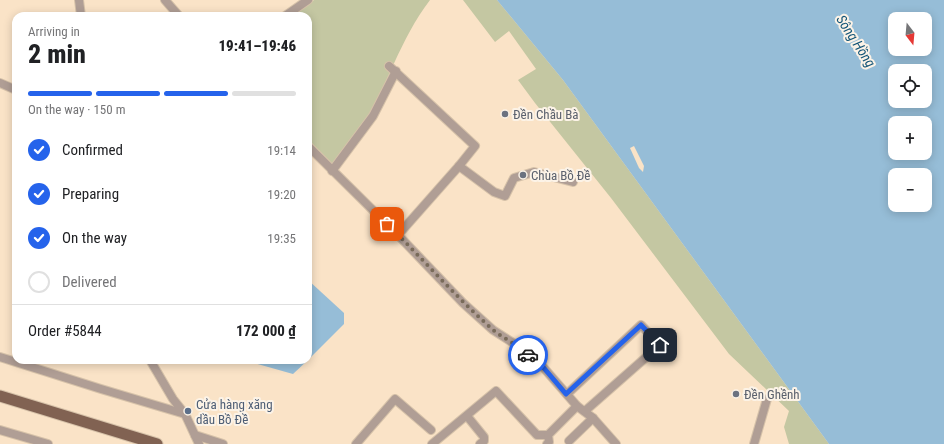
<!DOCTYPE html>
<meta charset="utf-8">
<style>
:root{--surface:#fff;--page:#f2f2f2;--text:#202124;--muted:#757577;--line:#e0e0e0;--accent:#2563eb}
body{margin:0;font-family:"Roboto Condensed",sans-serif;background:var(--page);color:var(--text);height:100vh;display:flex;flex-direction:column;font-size:15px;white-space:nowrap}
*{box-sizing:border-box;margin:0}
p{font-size:13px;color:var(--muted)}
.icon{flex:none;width:22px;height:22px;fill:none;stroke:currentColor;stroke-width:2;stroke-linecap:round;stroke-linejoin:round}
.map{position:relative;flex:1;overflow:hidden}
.side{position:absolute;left:12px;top:12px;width:300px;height:352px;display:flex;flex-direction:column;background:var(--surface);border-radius:12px;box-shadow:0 2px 10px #0003}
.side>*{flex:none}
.needle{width:26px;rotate:164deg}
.controls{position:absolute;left:888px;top:12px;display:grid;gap:8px}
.controls a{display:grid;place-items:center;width:44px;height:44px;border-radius:8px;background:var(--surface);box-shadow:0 2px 10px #0003;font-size:20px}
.pin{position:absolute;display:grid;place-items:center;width:34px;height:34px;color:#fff;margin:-17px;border-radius:8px;box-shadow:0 2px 6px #0006}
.courier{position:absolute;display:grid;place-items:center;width:40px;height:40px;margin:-20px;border:3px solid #2563eb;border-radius:50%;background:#fff;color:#222;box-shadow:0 1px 5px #0007}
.summary em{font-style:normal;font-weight:800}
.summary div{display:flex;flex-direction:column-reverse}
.summary{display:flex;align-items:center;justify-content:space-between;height:68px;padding:0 16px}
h1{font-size:26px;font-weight:800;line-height:30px}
.bar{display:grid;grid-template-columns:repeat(4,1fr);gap:6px 4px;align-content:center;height:48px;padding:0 16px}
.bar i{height:5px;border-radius:3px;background:var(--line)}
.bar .active{background:var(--accent)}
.bar p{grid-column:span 4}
.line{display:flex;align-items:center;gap:10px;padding:0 16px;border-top:1px solid var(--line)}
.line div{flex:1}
ol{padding:0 16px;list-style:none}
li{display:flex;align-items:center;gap:12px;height:44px}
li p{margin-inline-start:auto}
li .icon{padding:4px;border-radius:50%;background:var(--accent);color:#fff;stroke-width:4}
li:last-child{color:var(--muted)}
li i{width:22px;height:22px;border:2px solid var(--line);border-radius:50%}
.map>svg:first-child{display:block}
.green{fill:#c4c7a2}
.water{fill:#96bdd7;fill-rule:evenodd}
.pier{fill:#fae3c7}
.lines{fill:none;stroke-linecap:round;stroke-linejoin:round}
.minor-casing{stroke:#d6c2a9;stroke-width:10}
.major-casing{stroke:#d6c2a9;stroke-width:13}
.minor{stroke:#b09e95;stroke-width:8}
.major{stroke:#816252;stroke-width:11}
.done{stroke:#796b5a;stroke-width:4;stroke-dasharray:0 7.2}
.route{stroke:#2563eb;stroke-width:5}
.worship-dot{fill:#6b7280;stroke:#fcf3e7;stroke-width:1.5}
.service-dot{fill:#5c6f8a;stroke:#fcf3e7;stroke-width:1.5}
.labels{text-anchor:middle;stroke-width:4;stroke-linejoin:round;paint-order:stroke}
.worship-label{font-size:13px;fill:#5b616d;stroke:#fcf3e7;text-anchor:start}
.service-label{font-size:13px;fill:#4e5e75;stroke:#fcf3e7;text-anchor:start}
.water-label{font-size:14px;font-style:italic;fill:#125477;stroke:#fcf3e7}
</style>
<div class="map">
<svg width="944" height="444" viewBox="0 0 944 444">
<rect width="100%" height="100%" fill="#fae3c7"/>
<g class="green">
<path d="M314,0h116c-30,39 -43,87 -69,129 -8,12 -18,24 -28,36l-25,-26v-123h-17z"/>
<path d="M463,0h34l66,80 266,364h-40l-5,-17 5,-16 -60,-57 -118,-156 -76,-95 -17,-23 18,-11 -27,-38 -14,11z"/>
</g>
<g class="water">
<path d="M497,0h447v444h-115l-266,-364zM895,19h30v30h-30zM895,71h30v30h-30zM895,123h30v30h-30zM895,175h30v30h-30z"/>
<path d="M308,280l36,33v11l-36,36z"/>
<path d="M249,360h59l-15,14 -43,-12z"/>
</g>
<path class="pier" d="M634,146l10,20 -1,6 -4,-4 -9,-20z"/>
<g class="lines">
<defs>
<g id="minor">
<path d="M79,0l2,16"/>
<path d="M165,0l14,16"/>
<path d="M285,16l23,-16"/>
<path d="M389,66l86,80 -16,20 -61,69"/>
<path d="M0,83l16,7"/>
<path d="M308,146l90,89 65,68 30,27 28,18 22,19 34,39 16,12 23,26"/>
<path d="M459,166l35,26 11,4 9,-18 20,-6 39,10"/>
<path d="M332,171l41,-55 23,-45"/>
<path d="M0,357l101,32 84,25"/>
<path d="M150,360l23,39 12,15 14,30"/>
<path d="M567,394l74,-69 19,20 -75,66"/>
<path d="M467,416l17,21v4l-4,3"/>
<path d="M0,430l48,14"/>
<path d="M195,435l28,9"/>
<path d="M569,441l24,-23"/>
<path d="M356,444l39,-45 36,31"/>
<path d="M432,444l64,-53 41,44h11"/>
<path d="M547,444l2,-2 -1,-7 29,-29"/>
<path d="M754,444l13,-45"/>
</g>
<path id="major" d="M0,396l157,48"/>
</defs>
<use href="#minor" class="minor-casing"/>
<use href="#major" class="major-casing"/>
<use href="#minor" class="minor"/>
<use href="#major" class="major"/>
</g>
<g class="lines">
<path class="done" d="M387,224c35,34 67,71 104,104 11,10 26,16 37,27"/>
<path class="route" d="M528,355l15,12 23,27 75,-69 19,20"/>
</g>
<g class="worship-dot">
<circle cx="505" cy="114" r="4"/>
<circle cx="523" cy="175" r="4"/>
<circle cx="736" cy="394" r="4"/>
</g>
<circle class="service-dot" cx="188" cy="411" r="4"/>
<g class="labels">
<g class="worship-label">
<text x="513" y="119">Đền Chầu Bà</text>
<text x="531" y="180">Chùa Bồ Đề</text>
<text x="744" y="399">Đền Ghềnh</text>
</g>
<g class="service-label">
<text x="196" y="409">Cửa hàng xăng<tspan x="196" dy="15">dầu Bồ Đề</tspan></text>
</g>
<g class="water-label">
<text transform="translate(856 41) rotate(57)" y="5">Sông Hồng</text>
</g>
</g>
</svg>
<div class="controls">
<a><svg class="needle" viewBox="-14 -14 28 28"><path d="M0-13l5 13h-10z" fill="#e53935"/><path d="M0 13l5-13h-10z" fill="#757577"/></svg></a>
<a><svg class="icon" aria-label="locate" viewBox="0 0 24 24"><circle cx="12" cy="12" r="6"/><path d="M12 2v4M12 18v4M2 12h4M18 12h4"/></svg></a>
<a>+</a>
<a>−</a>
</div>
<div class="pin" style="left:387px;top:224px;background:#ea580c"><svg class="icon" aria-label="bag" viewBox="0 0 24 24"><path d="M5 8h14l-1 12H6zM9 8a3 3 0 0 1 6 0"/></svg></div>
<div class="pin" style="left:660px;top:345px;background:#1f2937"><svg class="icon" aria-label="home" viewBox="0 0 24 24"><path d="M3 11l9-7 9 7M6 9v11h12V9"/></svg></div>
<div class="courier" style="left:528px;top:355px"><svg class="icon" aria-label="car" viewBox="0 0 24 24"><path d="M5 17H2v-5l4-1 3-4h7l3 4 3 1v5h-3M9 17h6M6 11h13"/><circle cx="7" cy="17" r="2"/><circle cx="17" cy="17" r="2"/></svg></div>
<section class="side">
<div class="summary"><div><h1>2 min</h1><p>Arriving in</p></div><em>19:41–19:46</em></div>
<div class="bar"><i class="active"></i><i class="active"></i><i class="active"></i><i></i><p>On the way · 150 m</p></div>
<ol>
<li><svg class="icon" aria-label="check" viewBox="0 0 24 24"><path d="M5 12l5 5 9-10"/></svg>Confirmed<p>19:14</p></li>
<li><svg class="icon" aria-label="check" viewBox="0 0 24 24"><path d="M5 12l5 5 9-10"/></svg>Preparing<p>19:20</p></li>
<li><svg class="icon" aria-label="check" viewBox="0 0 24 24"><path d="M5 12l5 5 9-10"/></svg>On the way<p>19:35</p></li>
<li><i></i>Delivered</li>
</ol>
<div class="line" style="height:52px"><div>Order #5844</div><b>172 000 ₫</b></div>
</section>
</div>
